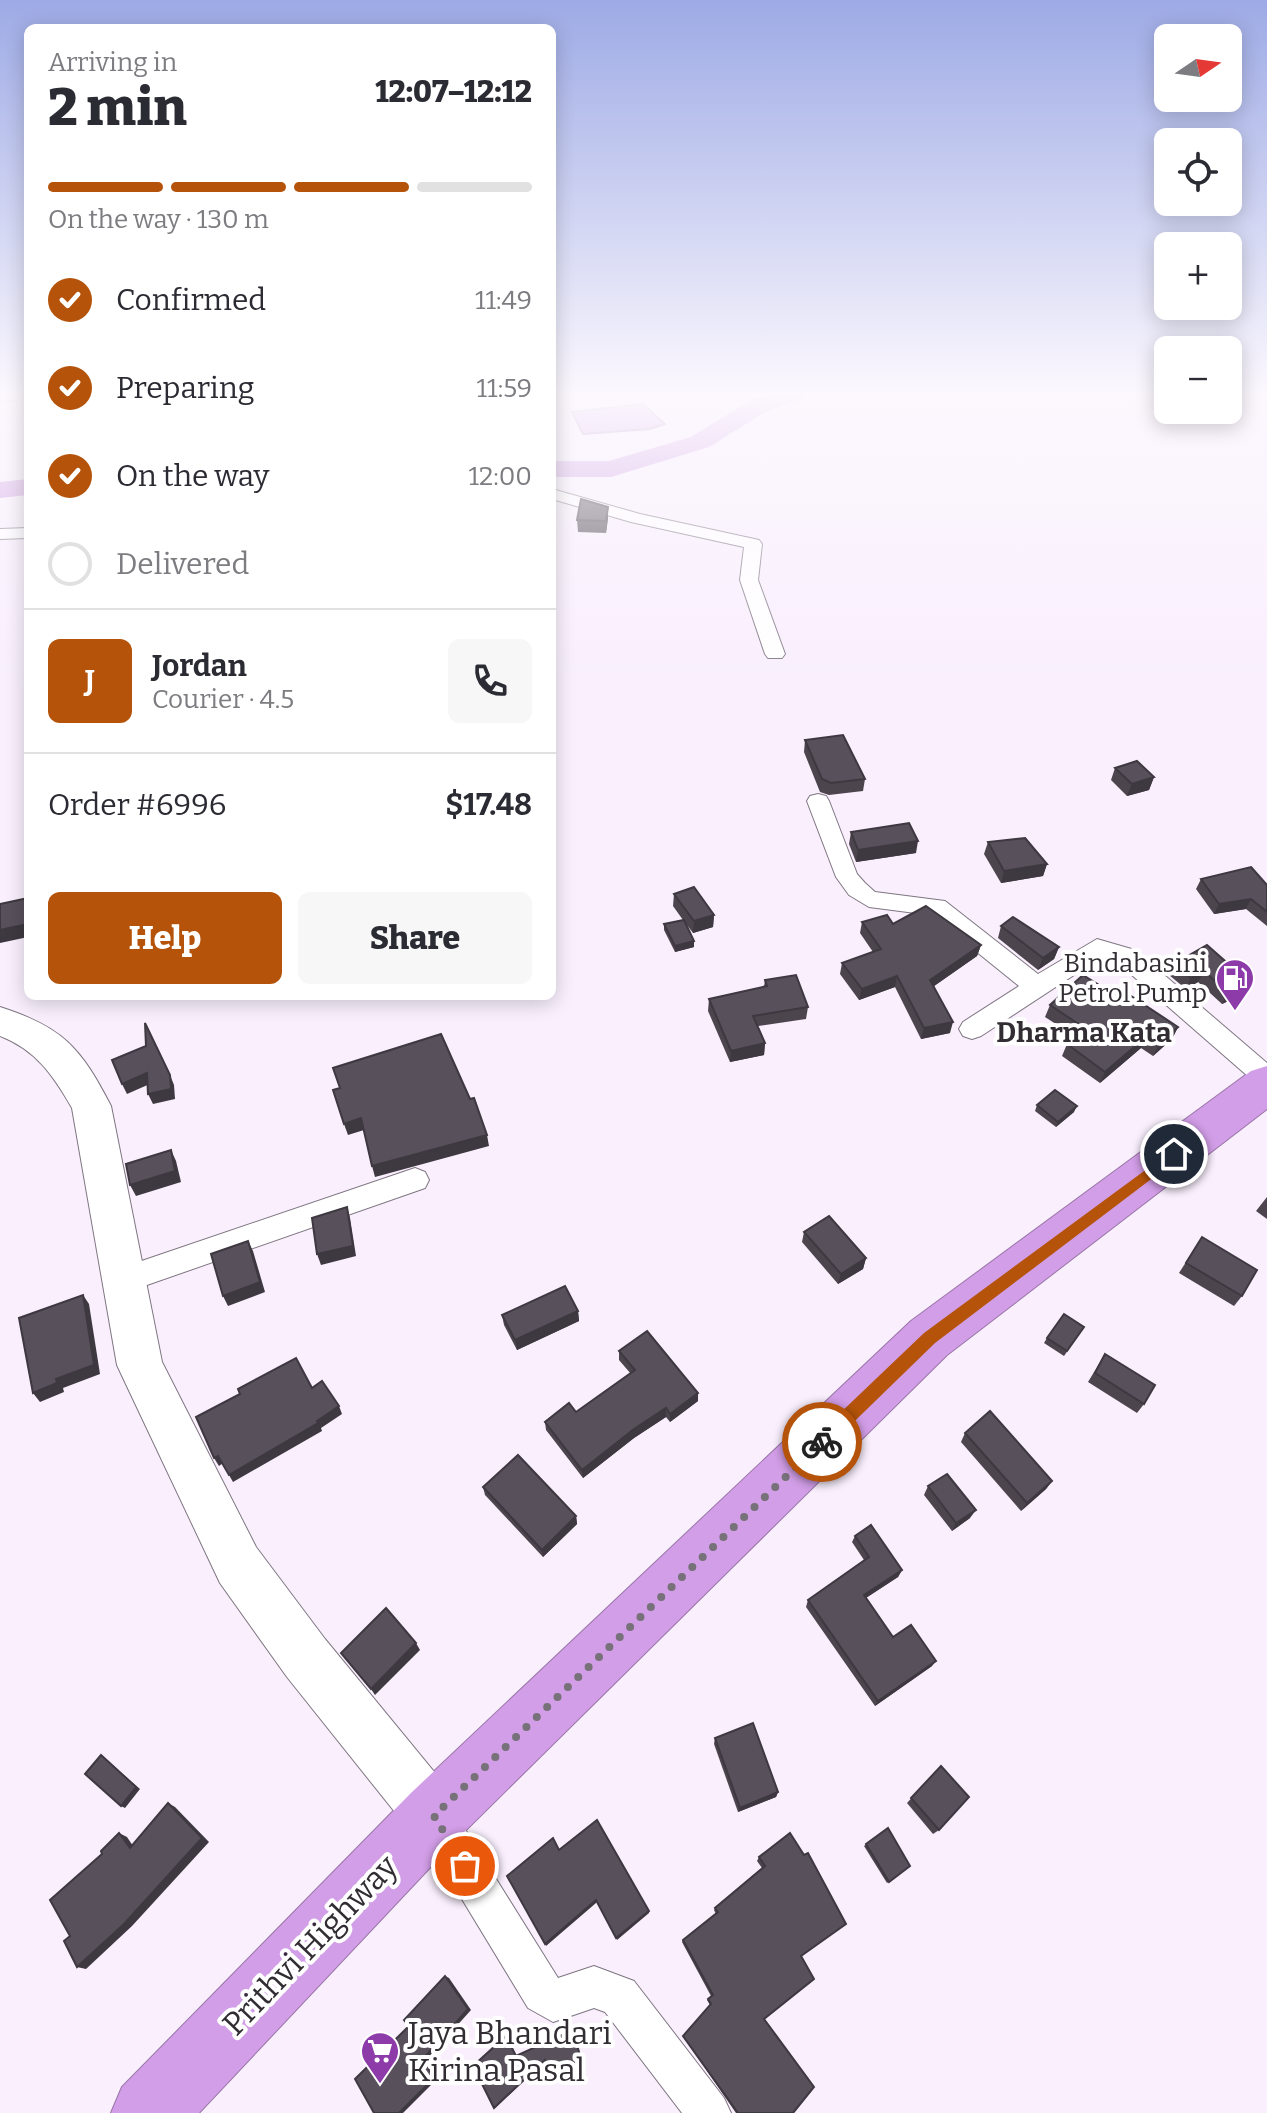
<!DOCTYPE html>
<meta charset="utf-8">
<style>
:root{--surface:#fff;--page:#f7f7f7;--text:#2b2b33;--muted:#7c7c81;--line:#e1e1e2;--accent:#b45309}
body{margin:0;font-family:Bitter,serif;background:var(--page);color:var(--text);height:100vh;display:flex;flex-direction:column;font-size:30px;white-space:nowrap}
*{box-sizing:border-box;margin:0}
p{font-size:26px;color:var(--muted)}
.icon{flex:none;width:44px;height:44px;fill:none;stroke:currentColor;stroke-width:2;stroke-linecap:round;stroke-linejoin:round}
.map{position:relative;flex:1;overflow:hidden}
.side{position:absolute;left:24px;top:24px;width:532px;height:976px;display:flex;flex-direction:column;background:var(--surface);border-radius:12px;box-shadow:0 4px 20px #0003}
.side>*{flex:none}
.needle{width:52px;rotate:77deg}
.fabs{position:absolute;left:1154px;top:24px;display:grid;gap:16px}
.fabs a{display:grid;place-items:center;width:88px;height:88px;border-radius:12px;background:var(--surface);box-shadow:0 4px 20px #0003;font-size:40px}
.pin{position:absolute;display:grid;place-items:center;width:68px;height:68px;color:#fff;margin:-34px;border:4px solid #fff;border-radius:50%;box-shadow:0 2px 8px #0007}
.courier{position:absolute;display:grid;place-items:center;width:80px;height:80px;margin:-40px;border:6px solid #b45309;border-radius:50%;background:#fff;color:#222;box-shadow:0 2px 10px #0007}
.head em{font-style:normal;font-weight:800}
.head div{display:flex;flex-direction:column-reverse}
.head{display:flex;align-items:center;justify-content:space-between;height:136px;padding:0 24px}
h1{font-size:52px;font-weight:800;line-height:60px}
.bar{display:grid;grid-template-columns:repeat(4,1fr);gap:12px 8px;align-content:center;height:96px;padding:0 24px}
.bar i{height:10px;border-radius:6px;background:var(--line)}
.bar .active{background:var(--accent)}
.bar p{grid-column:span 4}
.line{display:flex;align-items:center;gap:20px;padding:0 24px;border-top:2px solid var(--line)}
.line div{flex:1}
.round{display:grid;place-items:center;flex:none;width:84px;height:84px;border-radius:12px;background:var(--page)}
ol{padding:0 24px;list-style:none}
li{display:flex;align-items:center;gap:24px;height:88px}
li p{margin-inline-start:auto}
li .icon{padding:8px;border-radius:50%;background:var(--accent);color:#fff;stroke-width:4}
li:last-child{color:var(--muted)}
li i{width:44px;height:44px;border:4px solid var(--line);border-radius:50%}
.primary-button{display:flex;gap:16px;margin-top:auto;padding:16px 24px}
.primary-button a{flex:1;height:92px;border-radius:12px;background:var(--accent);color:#fff;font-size:32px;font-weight:800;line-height:92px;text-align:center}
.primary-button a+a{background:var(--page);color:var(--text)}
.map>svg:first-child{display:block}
.water{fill:#cd9be1;stroke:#9e7aac;stroke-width:2}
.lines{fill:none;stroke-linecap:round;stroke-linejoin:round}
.river{fill:#cd9be1;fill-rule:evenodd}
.street-casing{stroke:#7f7682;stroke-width:2}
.secondary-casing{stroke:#7f7682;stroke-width:2}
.highway-casing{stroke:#9a76a8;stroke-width:2}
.street{fill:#fff;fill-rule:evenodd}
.secondary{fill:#fff;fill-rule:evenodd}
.highway{fill:#d29ee7;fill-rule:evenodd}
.wall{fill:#4c454e}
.shaded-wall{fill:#3e3840}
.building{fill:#58505b;stroke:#3e3840;stroke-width:2}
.route{fill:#b45309}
.done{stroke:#777179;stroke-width:8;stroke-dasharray:0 14.4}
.labels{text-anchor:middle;stroke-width:8;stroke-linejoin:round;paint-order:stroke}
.poi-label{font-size:26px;fill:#312d32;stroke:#fff;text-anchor:end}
.neighbourhood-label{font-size:28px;font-weight:bold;fill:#312d32;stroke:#fff}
.near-street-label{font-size:32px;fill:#312d32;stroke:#fff}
.near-poi-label{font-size:32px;fill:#312d32;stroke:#fff;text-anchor:start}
</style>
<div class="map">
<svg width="1267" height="2113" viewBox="0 0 1267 2113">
<rect width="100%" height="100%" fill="#f9effd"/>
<path class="water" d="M643,404l22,20 -15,5 -67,5 -11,-22z"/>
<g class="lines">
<g class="river">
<path d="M768,395h37l-3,5 -35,11 -58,36 -98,30h-59v-16h57l82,-24 58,-36z"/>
<path d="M28,479v16l-28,3v-16z"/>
</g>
<defs>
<g id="street">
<path d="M0,395h28v4l-28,2z"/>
<path d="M552,489l88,25 119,26 3,4 -4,36 27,74 -3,4h-14l-3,-4 -25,-74 4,-33 -113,-25 -79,-23z"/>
<path d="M28,528v10l-28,1v-10z"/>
<path d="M818,794l8,2 3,5 28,73 8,9 10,9 70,9 93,73 59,-35 38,11 132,113v25l-9,-3 -140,-122 -18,-5 -119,78 -9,3 -9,-3 -4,-7 4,-7 56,-36 -88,-71 -62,-8 -20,-12 -13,-18 -29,-76 3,-5z"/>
<path d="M415,1168l10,4 4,8 -4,8 -301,105 -11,-4 -4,-9 4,-9 11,-4z"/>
<path d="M434,1797l14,5 110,176 36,-12 40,15 90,117 7,15h-49l-77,-101 -11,-4 -41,14 -25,-14 -108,-178 -5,-14 5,-14z"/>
</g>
<path id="secondary" d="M0,1007c63,20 81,41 111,99l51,256 94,185 69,92 129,157 8,20 -8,20 -20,8 -20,-8 -127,-159 -67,-94 -96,-203 -7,-15 -45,-257c-19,-33 -36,-58 -72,-72z"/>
<path id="highway" d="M1267,1066v43l-320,246 -490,484 -258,274h-88l11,-26 289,-294 500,-472 340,-250z"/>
</defs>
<use href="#street" class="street-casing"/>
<use href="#secondary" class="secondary-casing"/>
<use href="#highway" class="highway-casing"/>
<use href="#street" class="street"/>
<use href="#secondary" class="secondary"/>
<use href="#highway" class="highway"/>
</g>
<g class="wall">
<path d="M608,507v11l-2,15 -28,-1 -1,-12z"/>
<path d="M805,740l60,39 -2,12 -34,4 -9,-3 -16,-40z"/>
<path d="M1115,768l39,9 -5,13 -22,6 -16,-16z"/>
<path d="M851,832l65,21 -60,9 -7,-18z"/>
<path d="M988,842l59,22 -4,12 -42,7 -17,-29z"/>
<path d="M1201,879l66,6v41l-21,-17 -32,5 -18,-25z"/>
<path d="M674,894l40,21 -1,12 -20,6 -9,-12 10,26 -19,5 -11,-22v-6l19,-4 -10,-14z"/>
<path d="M862,922l31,2 88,21 -4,11 -43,30 16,47 -29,6 -26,-52 -36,13 -19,-26 2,-11 31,-11 -13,-19z"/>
<path d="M1001,926l58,21 -5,12 -16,11 -40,-32z"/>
<path d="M1174,964l76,19 -7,11 -21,10 -24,-22 -12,7 -17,-14z"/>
<path d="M765,980l43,27 -2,12 -48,7 7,17 -1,12 -34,7 -22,-51 1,-12 55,-12z"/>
<path d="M1125,1001l53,26 -6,12 -19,17 -12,-8 -41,35 -38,-27 5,-12 9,-7 -31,-20 5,-12z"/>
<path d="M1037,1105l37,7 -18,15 -21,-16z"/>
<path d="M1267,1197v22l-11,-8z"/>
<path d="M804,1232l62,26 -3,11 -25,15 -36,-42z"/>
<path d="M1202,1237l40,59 -8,10 -55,-33z"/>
<path d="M578,1311l1,10 -62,29 -13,-25 -2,-10z"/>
<path d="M1084,1327l-20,29 -20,-13 3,-5z"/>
<path d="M619,1351l79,42v8l-28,21 -4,-5 -32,21 -51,40 -37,-48 -1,-8 31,-10 55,-38 -12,-14z"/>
<path d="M1105,1354l39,50 -7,9 -49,-31z"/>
<path d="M965,1433l87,48 -6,8 -25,22 -60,-69z"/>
<path d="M928,1486l42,32 -18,13 -28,-36z"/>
<path d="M483,1487l93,29 1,8 -34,33 -58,-62z"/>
<path d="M855,1536l47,34 -4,7 -32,21 27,39 39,29 -57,40 -69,-99 2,-7 56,-40 -12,-18z"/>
<path d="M715,1738l63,54 -2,5 -38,15 -24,-68z"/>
<path d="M941,1766l-2,64 -6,4 -26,-31z"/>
<path d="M888,1828l22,38 -23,17 -23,-37z"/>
<path d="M790,1833l11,123 -37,63 29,94h-57l-53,-77 27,-31 -3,-5 4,-4 -29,-54 1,-2 33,-26 -2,-4 1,-2 47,-40 -5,-7 2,-4z"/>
</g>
<g class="shaded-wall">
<path d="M608,507v11l-2,15v-12z"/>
<path d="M1154,777l-5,13 -22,6 5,-12z"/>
<path d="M918,841l-2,12 -60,9 2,-12z"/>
<path d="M1047,864l-4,12 -42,7 3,-12z"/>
<path d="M1251,899l-5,10 -32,5 5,-10z"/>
<path d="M714,915l-1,12 -20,6 1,-12z"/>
<path d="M28,924v13l-28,6v-13z"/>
<path d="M694,941v6l-19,5v-6z"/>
<path d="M981,945l-4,11 -50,35 3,-11z"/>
<path d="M1059,947l-5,12 -16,11 5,-12z"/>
<path d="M1204,971l-6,11 -12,7 5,-11z"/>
<path d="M897,976l-2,11 -36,13 3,-11z"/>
<path d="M1250,983l-7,11 -21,10 6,-11z"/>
<path d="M953,1022l-3,11 -29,6 3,-11z"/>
<path d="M1178,1027l-6,12 -19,17 6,-12z"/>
<path d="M1147,1036l-6,12 -41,35 5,-11z"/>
<path d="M765,1043l-1,12 -34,7 1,-11z"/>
<path d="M147,1073l5,10 -25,11 -5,-10z"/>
<path d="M170,1075l4,10 1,14 -22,5 -5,-10z"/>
<path d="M1077,1106l-3,6 -18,15 2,-5z"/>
<path d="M361,1118l3,12 -16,5 -4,-11z"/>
<path d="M487,1135l2,11 -114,31 -3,-11z"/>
<path d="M171,1150l5,11 5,21 -45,14 -6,-11z"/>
<path d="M347,1207l3,11 6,38 -35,9 -4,-11z"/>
<path d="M248,1241l5,10 12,41 -37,14 -5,-10z"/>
<path d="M866,1258l-3,11 -25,15 3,-10z"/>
<path d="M83,1295l6,9 11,70 -37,14 1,4 -24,10 -7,-9 23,-14z"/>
<path d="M578,1311l1,10 -62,29 -2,-10z"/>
<path d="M698,1393v8l-28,21v-8z"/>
<path d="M339,1406l3,8 -21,14 1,3 -89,51 -4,-7z"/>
<path d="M666,1408v9l-32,21 -51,40 -1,-8 52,-41z"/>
<path d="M218,1456l5,7 -4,3 -5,-8z"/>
<path d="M1052,1481l-6,8 -25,22 6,-8z"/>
<path d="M976,1510l-6,8 -18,13 4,-8z"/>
<path d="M576,1516l1,8 -34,33 -1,-7z"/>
<path d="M902,1570l-4,7 -37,24 3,-6z"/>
<path d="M416,1643l4,7 -45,45 -4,-6z"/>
<path d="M936,1661l-4,5 -57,40 3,-5z"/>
<path d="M101,1755l39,34 -15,19 -4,-2z"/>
<path d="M778,1792l-2,5 -38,15 2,-4z"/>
<path d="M168,1803l7,4 34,35 -77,84 -46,43 -9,-2z"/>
<path d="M119,1833l8,4 10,15 -7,-4z"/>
<path d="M596,1900v3l-50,43 -1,-2z"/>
<path d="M649,1911v2l-32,27 -1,-2z"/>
<path d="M445,1976l4,2 22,32 -44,49 11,19 -35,35h-4l24,-54z"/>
<path d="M545,2060h1l-50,47 -2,1z"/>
</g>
<g class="building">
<path d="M581,499l27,8 -2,14 -29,-1z"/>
<path d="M843,735l22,44 -34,4 -9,-4 -17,-39z"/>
<path d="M1137,761l17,16 -22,7 -17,-16z"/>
<path d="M909,823l9,18 -60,9 -7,-18z"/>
<path d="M1025,838l22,26 -43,7 -16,-29z"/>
<path d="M1251,867l16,18v27l-16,-13 -32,5 -18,-25z"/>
<path d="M694,887l20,28 -20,6 -20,-27z"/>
<path d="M28,898v26l-28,6v-26z"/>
<path d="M926,906l55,39 -51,35 23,42 -29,6 -27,-52 -35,13 -20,-26 39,-14 -19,-27 25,-7 6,9z"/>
<path d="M1013,917l46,30 -16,11 -42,-32z"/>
<path d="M684,920l10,21 -19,5 -11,-22z"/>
<path d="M1207,945l43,38 -22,10 -24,-22 -13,7 -17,-14z"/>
<path d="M796,975l12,32 -55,9 12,27 -34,8 -22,-52 58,-13 -2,-6z"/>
<path d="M1083,975l42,26 6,-5 47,31 -19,17 -12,-8 -42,36 -38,-28 19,-15 -36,-24z"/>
<path d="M145,1023l25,52 1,14 -23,5 -1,-21 -25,11 -10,-24 34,-14z"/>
<path d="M441,1034l29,65 4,-1 13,37 -115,31 -11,-48 -17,6 -11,-34 7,-2 -7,-20z"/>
<path d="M1055,1090l22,16 -19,16 -21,-17z"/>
<path d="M171,1150l4,21 -45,14 -4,-21z"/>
<path d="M347,1207l6,39 -36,8 -5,-36z"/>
<path d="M829,1216l37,42 -25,16 -37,-42z"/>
<path d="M1202,1237l55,33 -15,26 -56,-33z"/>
<path d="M248,1241l12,41 -37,14 -12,-42z"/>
<path d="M565,1286l13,25 -63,29 -13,-25z"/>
<path d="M83,1295l11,70 -38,14 1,4 -24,10 -14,-75z"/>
<path d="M1064,1314l20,13 -17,24 -20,-13z"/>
<path d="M647,1331l51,62 -28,21 -4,-6 -32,21 -52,41 -37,-48 24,-19 7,9 59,-42 -16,-19z"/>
<path d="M1105,1354l50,31 -11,19 -49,-31z"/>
<path d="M296,1358l16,30 10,-7 17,25 -22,15 1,2 -89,52 -11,-19 -4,2 -18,-41 44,-23 -2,-5z"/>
<path d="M990,1411l62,70 -25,22 -62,-70z"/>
<path d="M518,1455l58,61 -34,34 -59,-63z"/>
<path d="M947,1474l29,36 -20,13 -28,-37z"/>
<path d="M871,1525l31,45 -38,25 29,42 18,-12 25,36 -58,40 -70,-101 61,-43 -14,-21z"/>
<path d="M386,1608l30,35 -45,46 -30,-36z"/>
<path d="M753,1723l25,69 -38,16 -25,-70z"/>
<path d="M101,1755l35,32 -15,19 -36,-32z"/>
<path d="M941,1766l28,31 -30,33 -28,-32z"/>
<path d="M168,1803l34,35 -78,86 -47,43 -13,-26 6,-5 -20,-36 52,-46 -1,-3 18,-18 11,15z"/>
<path d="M597,1820l52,91 -33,27 -20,-38 -51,44 -38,-68 46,-38 6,12z"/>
<path d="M888,1828l22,38 -21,16 -23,-38z"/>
<path d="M790,1833l14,22 4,-2 38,71 -45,32 13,23 -50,40 50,68 -21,26h-55l-55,-77 28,-32 -3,-5 5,-4 -30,-55 35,-28 -3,-4 50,-42 -6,-9z"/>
<path d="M445,1976l23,33 -45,50 11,19 -35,35h-25l-19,-34 54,-53 -5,-6z"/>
<path d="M573,2030l9,33 -33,15 -4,-18 -51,48 -21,-42 33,-30 10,20z"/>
</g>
<linearGradient id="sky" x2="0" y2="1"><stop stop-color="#9daae5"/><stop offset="0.57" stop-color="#fcf8fe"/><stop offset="1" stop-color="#fcf8fe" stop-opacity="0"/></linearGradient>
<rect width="1267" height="691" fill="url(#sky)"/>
<path class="route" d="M1174,1149l7,5 -2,4 -244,185 -107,104h-12v-11l108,-103z"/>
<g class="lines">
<path class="done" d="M465,1866l-31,-50 388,-374"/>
</g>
<defs>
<symbol id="fuel-pin" viewBox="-11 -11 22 30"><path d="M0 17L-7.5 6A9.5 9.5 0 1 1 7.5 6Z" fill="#8e3baa" stroke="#fff"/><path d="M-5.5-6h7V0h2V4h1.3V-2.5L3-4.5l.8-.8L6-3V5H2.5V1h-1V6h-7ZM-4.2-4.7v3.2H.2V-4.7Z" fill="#fff"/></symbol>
<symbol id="supermarket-pin" viewBox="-11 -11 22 30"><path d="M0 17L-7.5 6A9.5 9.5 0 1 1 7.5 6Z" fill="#8e3baa" stroke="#fff"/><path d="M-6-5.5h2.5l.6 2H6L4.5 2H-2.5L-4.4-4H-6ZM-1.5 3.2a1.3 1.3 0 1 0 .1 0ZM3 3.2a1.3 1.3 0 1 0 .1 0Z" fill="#fff"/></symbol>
</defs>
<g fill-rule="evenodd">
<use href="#fuel-pin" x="1213" y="956" width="44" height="60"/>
<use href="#supermarket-pin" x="358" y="2029" width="44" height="60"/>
</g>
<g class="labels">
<g class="poi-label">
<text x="1207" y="972">Bindabasini<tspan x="1207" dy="30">Petrol Pump</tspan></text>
</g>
<g class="neighbourhood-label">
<text x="1084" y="1042">Dharma Kata</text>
</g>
<g class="near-street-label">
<text transform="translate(310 1945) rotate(-46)" y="11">Prithvi Highway</text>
</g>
<g class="near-poi-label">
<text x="408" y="2044">Jaya Bhandari<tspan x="408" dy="37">Kirina Pasal</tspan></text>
</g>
</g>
</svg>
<div class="fabs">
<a><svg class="needle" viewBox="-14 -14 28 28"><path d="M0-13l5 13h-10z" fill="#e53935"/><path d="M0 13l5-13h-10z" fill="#7c7c81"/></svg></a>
<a><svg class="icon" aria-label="locate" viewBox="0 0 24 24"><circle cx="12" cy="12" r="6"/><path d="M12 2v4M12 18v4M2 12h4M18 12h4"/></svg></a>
<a>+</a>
<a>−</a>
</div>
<div class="pin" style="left:465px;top:1866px;background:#ea580c"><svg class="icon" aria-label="bag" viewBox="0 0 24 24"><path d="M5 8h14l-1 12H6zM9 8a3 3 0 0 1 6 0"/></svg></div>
<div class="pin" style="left:1174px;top:1154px;background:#1f2937"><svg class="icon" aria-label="home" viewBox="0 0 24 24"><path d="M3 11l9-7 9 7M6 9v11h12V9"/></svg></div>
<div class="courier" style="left:822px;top:1442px"><svg class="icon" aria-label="bike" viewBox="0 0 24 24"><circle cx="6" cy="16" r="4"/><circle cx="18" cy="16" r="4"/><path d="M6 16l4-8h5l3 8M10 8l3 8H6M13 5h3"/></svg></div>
<section class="side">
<div class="head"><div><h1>2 min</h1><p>Arriving in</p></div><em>12:07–12:12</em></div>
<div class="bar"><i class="active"></i><i class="active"></i><i class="active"></i><i></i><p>On the way · 130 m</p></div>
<ol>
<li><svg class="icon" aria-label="check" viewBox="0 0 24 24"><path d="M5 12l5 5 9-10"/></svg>Confirmed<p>11:49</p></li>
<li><svg class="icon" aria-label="check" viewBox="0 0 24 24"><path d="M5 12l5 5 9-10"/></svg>Preparing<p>11:59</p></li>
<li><svg class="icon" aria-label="check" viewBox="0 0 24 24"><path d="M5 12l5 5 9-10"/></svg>On the way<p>12:00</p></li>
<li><i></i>Delivered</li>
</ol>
<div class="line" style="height:144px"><b class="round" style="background:var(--accent);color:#fff">J</b><div><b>Jordan</b><p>Courier · 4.5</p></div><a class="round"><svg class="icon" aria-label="phone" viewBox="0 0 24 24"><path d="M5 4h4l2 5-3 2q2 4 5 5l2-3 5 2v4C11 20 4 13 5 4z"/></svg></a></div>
<div class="line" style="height:104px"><div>Order #6996</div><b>$17.48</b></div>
<div class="primary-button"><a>Help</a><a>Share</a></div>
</section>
</div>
